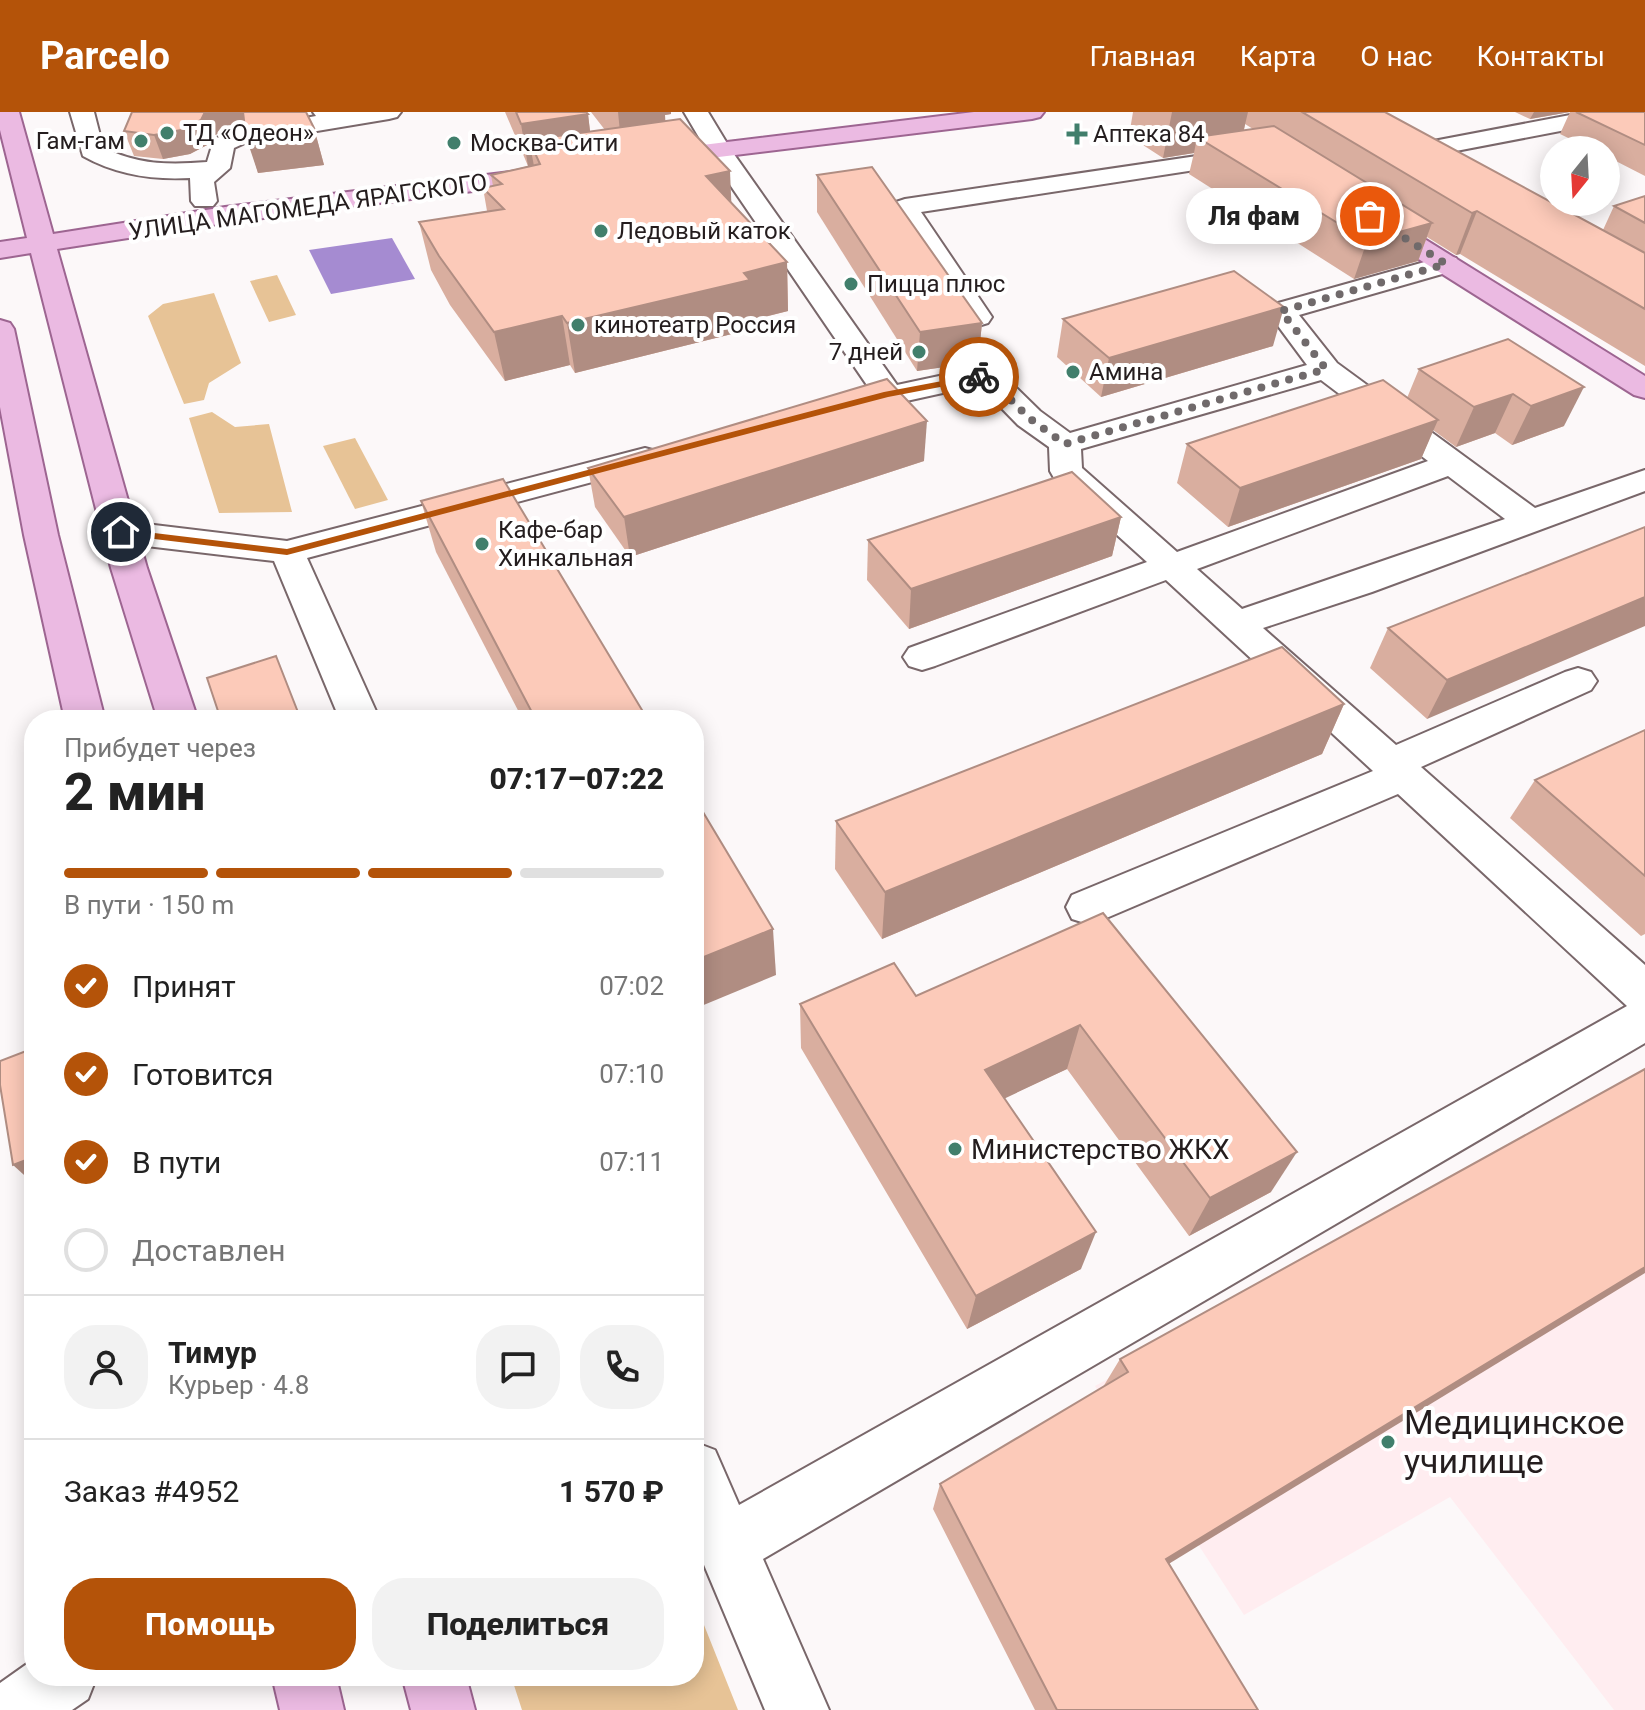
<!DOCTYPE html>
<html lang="ru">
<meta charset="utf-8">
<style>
:root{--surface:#fff;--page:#f2f2f2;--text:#222;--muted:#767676;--line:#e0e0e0;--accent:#b45309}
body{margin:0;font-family:Roboto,sans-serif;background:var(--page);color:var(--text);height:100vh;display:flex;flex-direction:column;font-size:30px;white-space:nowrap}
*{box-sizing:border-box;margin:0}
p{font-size:26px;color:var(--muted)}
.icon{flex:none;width:44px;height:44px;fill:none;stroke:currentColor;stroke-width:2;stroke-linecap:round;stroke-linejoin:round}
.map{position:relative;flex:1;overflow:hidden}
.sheet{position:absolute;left:24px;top:598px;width:680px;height:976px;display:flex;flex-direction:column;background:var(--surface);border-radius:32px;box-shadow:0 4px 20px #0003}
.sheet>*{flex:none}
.needle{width:52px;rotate:198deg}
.fabs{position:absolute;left:1540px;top:24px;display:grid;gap:16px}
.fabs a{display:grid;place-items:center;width:80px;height:80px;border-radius:50%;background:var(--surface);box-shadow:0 4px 20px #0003;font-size:40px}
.pin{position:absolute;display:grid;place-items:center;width:68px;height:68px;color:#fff;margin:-34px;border:4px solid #fff;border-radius:50%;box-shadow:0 2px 8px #0007}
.courier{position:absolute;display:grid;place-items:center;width:80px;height:80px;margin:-40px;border:6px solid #b45309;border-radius:50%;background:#fff;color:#222;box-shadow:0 2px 10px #0007}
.bubble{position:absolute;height:56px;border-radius:28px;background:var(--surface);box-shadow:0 4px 20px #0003;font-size:26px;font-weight:800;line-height:56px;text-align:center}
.overview em{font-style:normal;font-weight:800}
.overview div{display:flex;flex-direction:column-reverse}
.overview{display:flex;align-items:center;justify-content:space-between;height:136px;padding:0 40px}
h1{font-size:52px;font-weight:800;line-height:60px}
.bar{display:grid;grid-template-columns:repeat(4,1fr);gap:12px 8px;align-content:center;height:96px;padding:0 40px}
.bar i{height:10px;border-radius:6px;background:var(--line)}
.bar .current{background:var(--accent)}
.bar p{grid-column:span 4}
.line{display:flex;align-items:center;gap:20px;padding:0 40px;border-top:2px solid var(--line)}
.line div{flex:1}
.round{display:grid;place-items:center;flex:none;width:84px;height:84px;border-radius:32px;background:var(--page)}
ol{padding:0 40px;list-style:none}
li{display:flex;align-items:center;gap:24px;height:88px}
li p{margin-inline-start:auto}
li .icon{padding:8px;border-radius:50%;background:var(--accent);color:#fff;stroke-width:4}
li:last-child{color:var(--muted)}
li i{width:44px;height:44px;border:4px solid var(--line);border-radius:50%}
.cta{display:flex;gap:16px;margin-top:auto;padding:16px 40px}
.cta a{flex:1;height:92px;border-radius:32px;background:var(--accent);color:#fff;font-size:32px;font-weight:800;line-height:92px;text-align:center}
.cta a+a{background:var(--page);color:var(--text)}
header{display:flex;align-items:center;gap:48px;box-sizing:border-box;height:112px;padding:0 40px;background:var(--accent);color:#fff}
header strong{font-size:38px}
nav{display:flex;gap:44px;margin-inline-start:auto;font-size:28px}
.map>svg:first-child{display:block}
.built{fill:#ffedf0}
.green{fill:#e7c396}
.water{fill:#a58bd1}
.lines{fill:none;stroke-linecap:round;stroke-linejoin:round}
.minor-casing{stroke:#79676a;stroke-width:4}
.major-casing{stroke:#9d6591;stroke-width:4}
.minor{fill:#fff;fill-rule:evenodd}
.major{fill:#ebbae2;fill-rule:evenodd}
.wall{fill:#d9ae9f;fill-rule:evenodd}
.shaded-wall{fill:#b08d82}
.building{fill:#fccab9;stroke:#b08d82;stroke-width:2}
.route{fill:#b45309}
.done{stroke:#706a6b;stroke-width:8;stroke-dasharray:0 14.4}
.poi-dot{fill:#417f6c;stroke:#fff;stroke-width:3}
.labels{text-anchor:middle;stroke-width:8;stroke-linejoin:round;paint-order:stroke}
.far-poi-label{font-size:24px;fill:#241d1e;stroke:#fff;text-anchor:start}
.far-street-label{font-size:24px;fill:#241d1e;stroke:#fff}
.poi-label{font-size:28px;fill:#241d1e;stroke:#fff;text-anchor:start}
.near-poi-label{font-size:34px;fill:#241d1e;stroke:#fff;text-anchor:start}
</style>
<header>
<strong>Parcelo</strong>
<nav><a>Главная</a><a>Карта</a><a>О нас</a><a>Контакты</a></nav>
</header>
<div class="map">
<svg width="1645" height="1598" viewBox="0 0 1645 1598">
<rect width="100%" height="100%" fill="#fcf8f9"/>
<path class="built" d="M1645,972v626h-31l-164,-213 -206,118 -149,-229z"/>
<g class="green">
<path d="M277,163l19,40 -27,7 -19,-41z"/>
<path d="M214,181l27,70 -32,20 -5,17 -20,4 -36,-88 15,-12z"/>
<path d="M212,300l23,15 34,-3 23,88 -73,1 -30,-95z"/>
<path d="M355,326l33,62 -33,9 -32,-63z"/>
<path d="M694,1488l44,110h-216l-11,-34h183z"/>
</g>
<path class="water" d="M392,126l23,41 -84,15 -22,-44z"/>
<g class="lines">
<defs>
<g id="minor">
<path d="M70,0h24l9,35c33,18 67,18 104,15l7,-23 25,-9 77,-14 -3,-4h88l-4,5 -8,2 -144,24 -11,5 -4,20 -16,14 3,19 -4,5h-18l-4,-5 -1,-23c-38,2 -73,-3 -107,-22z"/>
<path d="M684,0h24l23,38 166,235 89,-19 11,3 43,42 30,22 237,-68 -40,-54 4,-6 175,-49 10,2 4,6 -4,6 -157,45 38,48 198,145 110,-38v21l-273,101 -109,36 133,117 169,-73 13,-4 13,4 6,9 -6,9 -170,77 224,198v78l-882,516 66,151h-64l-71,-169v-99l21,8 24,55 888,-499 -229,-212 -294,125 -16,5 -16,-5 -6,-12 6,-12 301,-124 -207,-191 -231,86 -13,4 -13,-4 -6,-9 6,-9 238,-86 -93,-84 -4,-7 -1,-24 -31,-22 -39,-40 -136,30 -11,-2 -4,-7 4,-7 39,-8 -164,-240zM1321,268l107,81 -251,91 -95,-84 -1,-19zM1448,364l57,43 -263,90 -45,-40z"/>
<path d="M1586,0h49l-4,5 -8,2 -193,37 8,8 -3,5c-15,4 -31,-4 -40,-16l3,-5 9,-2z"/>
<path d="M1251,36l9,2 3,5 -3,5 -339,52 71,105 -4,6 -10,3 -10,-3 -76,-116 4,-5 9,-3z"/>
<path d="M645,336l11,3 5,7 -5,7 -349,93 73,162h-40l-66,-159 -153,-18 -12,-3 -5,-8 5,-8 12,-3 166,20z"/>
<path d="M34,1547v17h63l-9,23 -16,11h-72v-27z"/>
</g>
<g id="major">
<path d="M0,0h19l34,122 172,-27 325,-40 9,2 3,5 -3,5 -9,2 -325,42 -168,26 90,319 51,152h-40l-47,-152 -80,-315 -31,5v-16l27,-4 -27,-108z"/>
<path d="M974,0h70l-4,5 -8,2 -379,46 -9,-2 -3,-5 3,-5 9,-2z"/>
<path d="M1372,98l9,2 264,164v22l-11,-3 -271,-171 -4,-6 4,-6z"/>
<path d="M0,208l10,3 4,6 44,206 47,185h-40l-41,-185 -24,-128z"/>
<path d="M272,1564h64l8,34h-64z"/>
<path d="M402,1564h64l9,34h-64z"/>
</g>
</defs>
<use href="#minor" class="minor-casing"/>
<use href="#major" class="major-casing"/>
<use href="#minor" class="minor"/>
<use href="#major" class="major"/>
</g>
<g class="wall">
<path d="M306,0l8,16 10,37 -66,8 -14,-51 -31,14 -4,8 -19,10 -27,5 -29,-3 -10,-25z"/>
<path d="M505,0h81l2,2 2,18 15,-2 -14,-18h80v2l-6,1v6l66,82 56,59 1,49 -36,9v9l-177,44 -5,-8 -65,16 -55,-76 -19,-35 -12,-48 68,-11 -4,-23 10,-2 -2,-11 37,-9z"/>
<path d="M1133,0h252l218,118 11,-24 31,-10v170l-185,-112 -4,1 -29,-18 -9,24 -64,18 -165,-105 5,-21 -31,5 -34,-22zM1245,12l8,5 -9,1z"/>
<path d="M1515,0h130v64l-39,-20v-6h-13l-33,-16 10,-22 -40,7z"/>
<path d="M817,63l165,148 -4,39 -61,9 -100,-159z"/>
<path d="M1063,207l210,27 -172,51 -44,-40z"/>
<path d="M1508,227l56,87 -52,19 -17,-12 -39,14 -23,-17 -12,29 -193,68 -51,-44 10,-39 220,-46 12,-29z"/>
<path d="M924,349l-294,96 -35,-50 -7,-39z"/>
<path d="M421,389l227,219h-125l-87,-168z"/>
<path d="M1121,405l-9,39 -203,73 -42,-49 1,-40z"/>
<path d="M1645,415l-218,192 -57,-51 18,-40z"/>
<path d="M1344,592l-22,50 -440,185 -47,-70 1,-48z"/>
<path d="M1645,618v204l-4,2 -131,-118 25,-38z"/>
<path d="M1103,801l168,279 -82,44 -122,-167 -63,29 77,171 -114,60 -166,-281 -1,-44 116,-8z"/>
<path d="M1645,957l-476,495 89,146h-223l-102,-201 7,-25 163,-97 17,-28z"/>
</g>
<g class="shaded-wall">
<path d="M205,0h96l-51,7 -37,17 -4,8 -19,10 -27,5 -9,-24z"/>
<path d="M618,0h53v2l-6,1 2,32 -45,5z"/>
<path d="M1172,0h76l-8,34 -43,-9 -3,16 -31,5z"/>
<path d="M1534,0h36l-40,7z"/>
<path d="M588,2l5,42 -64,-16 5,26h-6l-7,-42z"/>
<path d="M314,16l10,37 -66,8 -12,-36z"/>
<path d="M730,59l2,47 -26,-42z"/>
<path d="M1477,99l-17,43 -4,1 16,-42z"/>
<path d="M1432,111l-14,38 -64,18 13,-38z"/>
<path d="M787,150l1,49 -36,9v9l-177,44 -8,-50 177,-50z"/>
<path d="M1284,195l-11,39 -172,51 8,-39z"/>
<path d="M562,204l8,49 -65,16 -11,-49z"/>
<path d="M982,211l-4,39 -61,9 3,-39z"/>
<path d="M1584,275l-20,39 -52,19 19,-39z"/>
<path d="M1513,282l-18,39 -39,14 18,-40z"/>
<path d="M1438,308l-17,39 -193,68 12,-39z"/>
<path d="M927,309l-3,40 -294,96 -6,-40z"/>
<path d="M1121,405l-9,39 -203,73 2,-40z"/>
<path d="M1645,485v29l-218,93 20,-39z"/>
<path d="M1344,592l-22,50 -440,185 3,-47z"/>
<path d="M773,817l3,46 -82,34v-48z"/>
<path d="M1080,913l-13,44 -91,43 9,-42z"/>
<path d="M1297,1040l-26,40 -82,44 21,-38z"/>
<path d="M34,1045v27l-21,-19z"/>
<path d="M1096,1120l-15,37 -114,60 9,-33z"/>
<path d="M1645,1155v6l-501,306 22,-20z"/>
</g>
<g class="building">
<path d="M132,0h73l-4,8 -20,10 -27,5 -30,-4z"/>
<path d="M243,0h63l8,16 -68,9z"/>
<path d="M516,0h70l2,2 -67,10z"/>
<path d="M1302,0h83l260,141v56l-168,-98 -5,2z"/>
<path d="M1576,0h69v33z"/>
<path d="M680,7l50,52 -24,5 81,86 -43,11 6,7 -183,43 -5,-7 -68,16 -55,-76 -20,-34 85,-13 -21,-21 19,-4 -11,-9 49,-11 -11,-24z"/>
<path d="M1274,14l158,97 -65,18 -170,-104z"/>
<path d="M872,55l110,156 -62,9 -103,-157z"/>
<path d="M1645,84v27l-31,-17z"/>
<path d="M1234,159l50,36 -175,51 -46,-39z"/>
<path d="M1508,227l76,48 -53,19 -18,-12 -39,13 -55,-38z"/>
<path d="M887,267l40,42 -303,96 -36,-49z"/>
<path d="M1383,268l55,40 -198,68 -53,-44z"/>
<path d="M1072,360l49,45 -210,72 -43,-49z"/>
<path d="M503,367l145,241h-112l-115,-219z"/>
<path d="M1645,415v70l-198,83 -59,-52z"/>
<path d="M1282,535l62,57 -459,188 -49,-71z"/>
<path d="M276,544l25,64h-80l-14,-42z"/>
<path d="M1645,618v146l-110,-96z"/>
<path d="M694,685l79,132 -79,32z"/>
<path d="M1103,801l194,239 -87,46 -130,-173 -95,45 111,162 -120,64 -176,-292 94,-41 22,33z"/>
<path d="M34,936v109l-21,8 -13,-80v-24z"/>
<path d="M1645,957v198l-479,292 92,151h-201l-117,-226 188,-112 -8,-13z"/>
</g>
<path class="route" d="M979,262l3,5 -94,18 -601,158 -166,-20 -5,-3 5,-3 166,20 597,-157z"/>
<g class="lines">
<path class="done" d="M979,265l7,-2 43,43 36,26 261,-75 -45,-58 165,-47 -76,-48"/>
</g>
<g class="poi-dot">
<circle cx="167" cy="21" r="8"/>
<path d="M1073 10h8v8h8v8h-8v8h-8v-8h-8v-8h8z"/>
<circle cx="141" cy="29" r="8"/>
<circle cx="454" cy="31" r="8"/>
<circle cx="601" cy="119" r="8"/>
<circle cx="851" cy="172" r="8"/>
<circle cx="578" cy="213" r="8"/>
<circle cx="919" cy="240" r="8"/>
<circle cx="1073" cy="260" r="8"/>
<circle cx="482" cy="432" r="8"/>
<circle cx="955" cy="1037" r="8"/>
<circle cx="1388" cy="1330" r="8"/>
</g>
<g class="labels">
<g class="far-poi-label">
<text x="183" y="29">ТД «Одеон»</text>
<text x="1093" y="30">Аптека 84</text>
<text x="125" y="37" text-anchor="end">Гам-гам</text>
<text x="470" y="39">Москва-Сити</text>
<text x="617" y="127">Ледовый каток</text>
<text x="867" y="180">Пицца плюс</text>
<text x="594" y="221">кинотеатр Россия</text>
<text x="903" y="248" text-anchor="end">7 дней</text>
<text x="1089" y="268">Амина</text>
<text x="498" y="426">Кафе-бар<tspan x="498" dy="28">Хинкальная</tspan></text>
</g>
<g class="far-street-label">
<text transform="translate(308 95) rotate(-8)" y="8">УЛИЦА МАГОМЕДА ЯРАГСКОГО</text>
</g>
<g class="poi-label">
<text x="971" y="1047">Министерство ЖКХ</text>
</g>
<g class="near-poi-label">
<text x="1404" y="1322">Медицинское<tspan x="1404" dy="39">училище</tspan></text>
</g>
</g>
</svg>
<div class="fabs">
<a><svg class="needle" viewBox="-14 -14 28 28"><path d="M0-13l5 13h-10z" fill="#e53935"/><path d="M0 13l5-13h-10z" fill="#767676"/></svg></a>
</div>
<div class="pin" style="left:1370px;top:104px;background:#ea580c"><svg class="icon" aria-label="bag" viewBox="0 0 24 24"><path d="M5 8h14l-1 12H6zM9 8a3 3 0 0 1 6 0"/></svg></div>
<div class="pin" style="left:121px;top:420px;background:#1f2937"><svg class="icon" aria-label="home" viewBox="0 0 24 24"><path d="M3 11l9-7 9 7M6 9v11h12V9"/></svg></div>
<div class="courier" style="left:979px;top:265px"><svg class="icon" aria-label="bike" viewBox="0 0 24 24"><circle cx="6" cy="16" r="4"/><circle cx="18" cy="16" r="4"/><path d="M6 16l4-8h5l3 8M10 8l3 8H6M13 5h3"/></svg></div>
<div class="bubble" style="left:1186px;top:76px;width:136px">Ля фам</div>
<section class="sheet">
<div class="overview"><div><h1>2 мин</h1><p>Прибудет через</p></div><em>07:17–07:22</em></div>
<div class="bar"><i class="current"></i><i class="current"></i><i class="current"></i><i></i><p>В пути · 150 m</p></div>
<ol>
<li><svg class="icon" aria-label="check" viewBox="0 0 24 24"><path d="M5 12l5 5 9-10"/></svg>Принят<p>07:02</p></li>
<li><svg class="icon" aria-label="check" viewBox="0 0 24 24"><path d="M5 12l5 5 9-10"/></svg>Готовится<p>07:10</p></li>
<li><svg class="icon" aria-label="check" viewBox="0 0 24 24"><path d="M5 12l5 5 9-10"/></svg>В пути<p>07:11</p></li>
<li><i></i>Доставлен</li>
</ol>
<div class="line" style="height:144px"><a class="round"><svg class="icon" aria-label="person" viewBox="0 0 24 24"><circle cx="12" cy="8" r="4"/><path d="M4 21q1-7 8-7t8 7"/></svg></a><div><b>Тимур</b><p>Курьер · 4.8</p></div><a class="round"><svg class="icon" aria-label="chat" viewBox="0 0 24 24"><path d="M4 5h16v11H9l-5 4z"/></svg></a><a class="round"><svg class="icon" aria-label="phone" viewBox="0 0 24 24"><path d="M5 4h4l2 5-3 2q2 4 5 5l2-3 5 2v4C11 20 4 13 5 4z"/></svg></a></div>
<div class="line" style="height:104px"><div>Заказ #4952</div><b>1 570 ₽</b></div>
<div class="cta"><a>Помощь</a><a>Поделиться</a></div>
</section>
</div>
